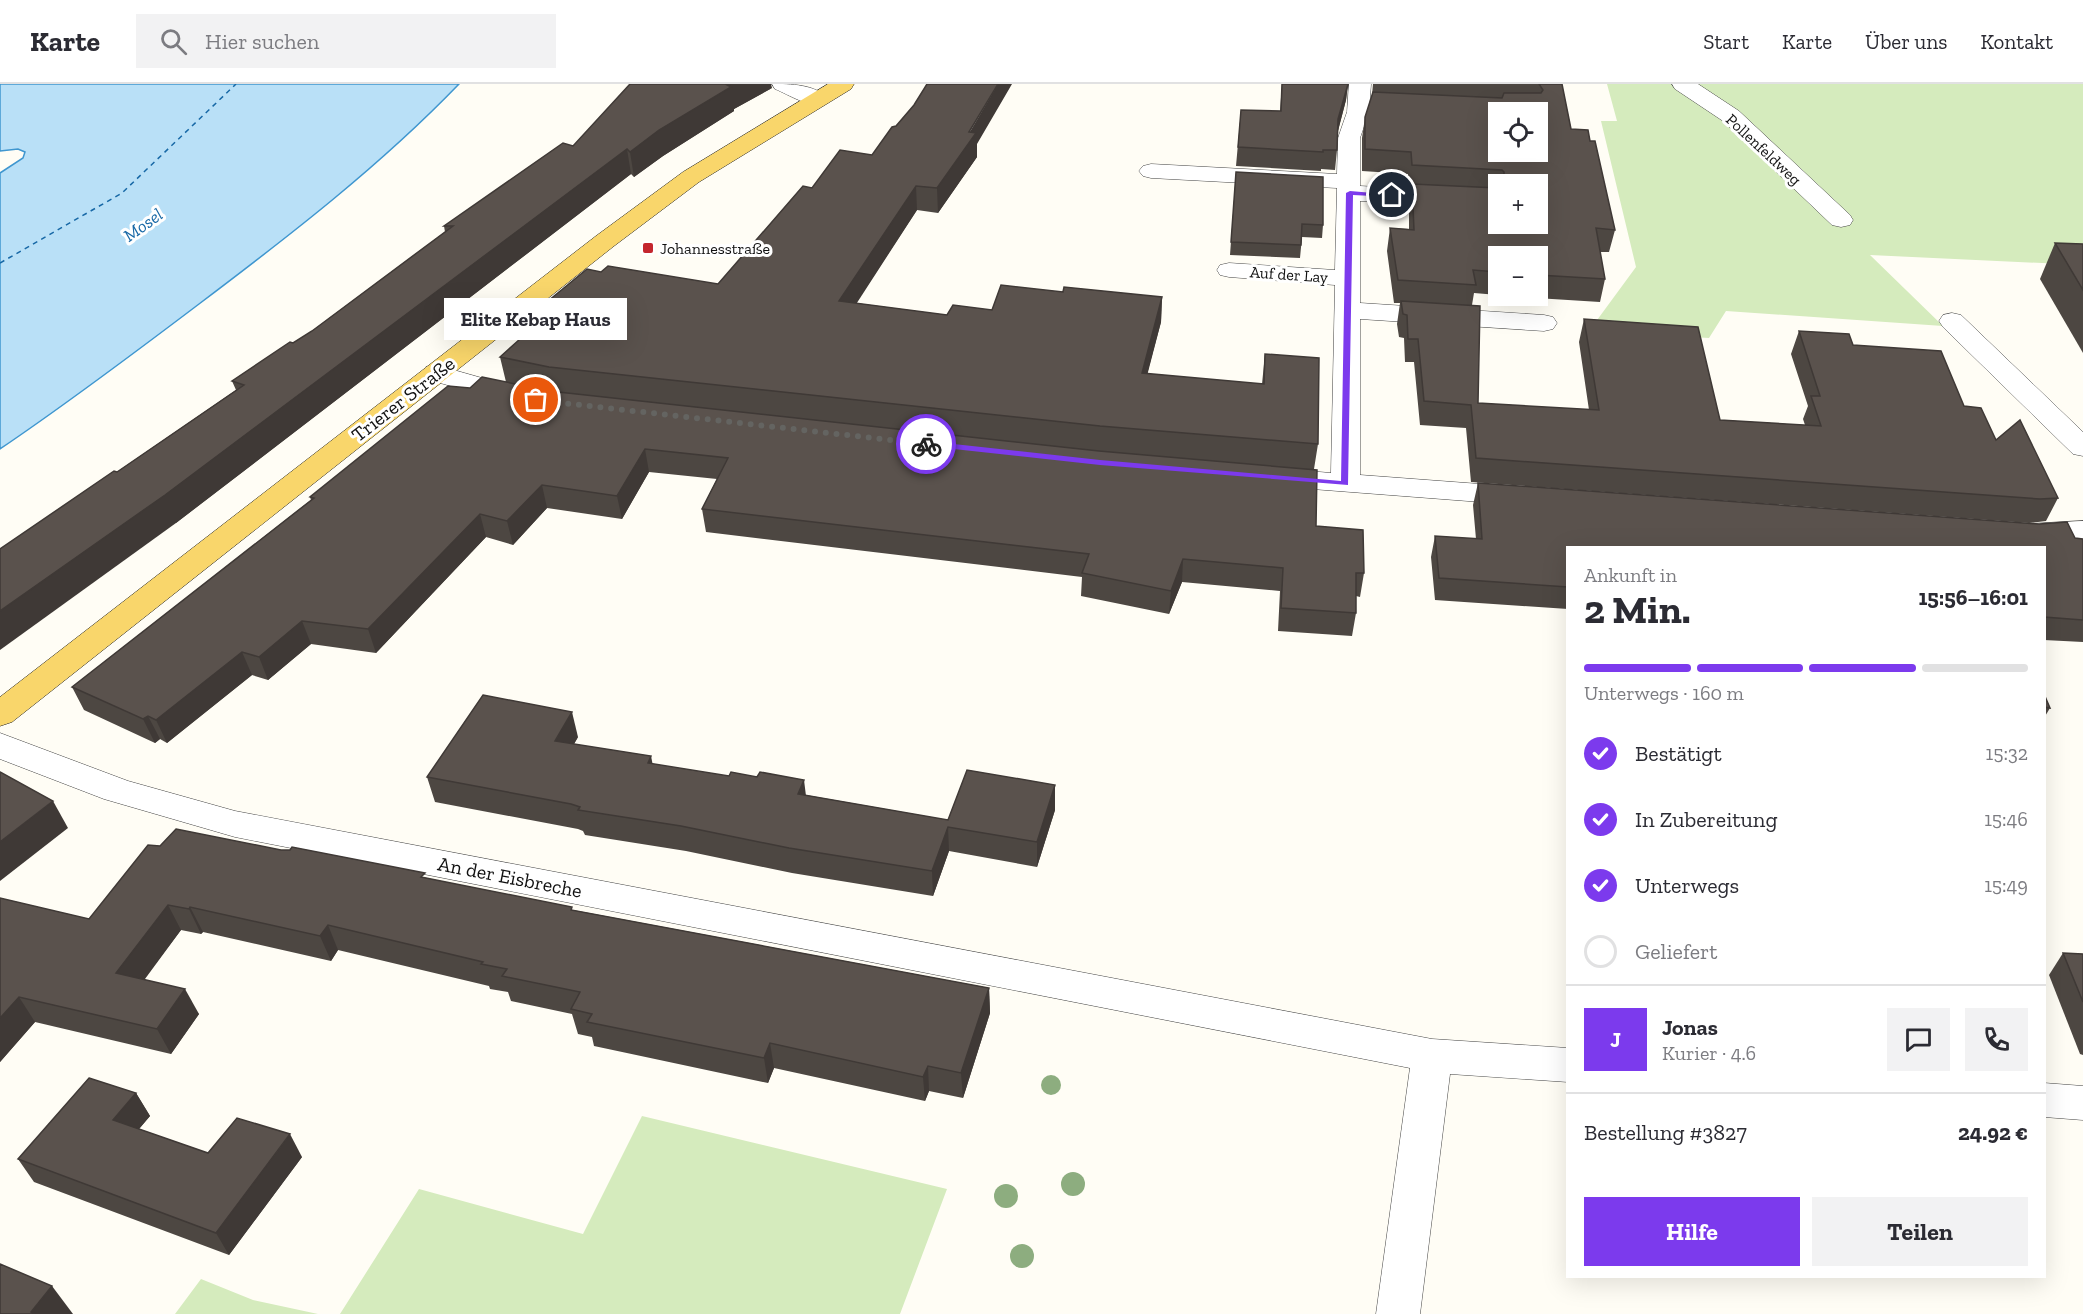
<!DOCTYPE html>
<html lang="de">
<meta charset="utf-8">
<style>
:root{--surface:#fff;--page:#f2f2f3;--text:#2b2b33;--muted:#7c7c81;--line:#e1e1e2;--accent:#7c3aed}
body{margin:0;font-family:"Zilla Slab",serif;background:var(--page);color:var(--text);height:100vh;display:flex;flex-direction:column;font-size:22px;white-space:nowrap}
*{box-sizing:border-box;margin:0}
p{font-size:20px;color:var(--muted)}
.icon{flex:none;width:33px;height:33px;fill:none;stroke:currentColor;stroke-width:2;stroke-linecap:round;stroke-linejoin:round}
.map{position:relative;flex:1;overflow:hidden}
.sheet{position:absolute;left:1566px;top:462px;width:480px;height:732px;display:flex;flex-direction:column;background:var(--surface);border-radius:0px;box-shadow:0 6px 24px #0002}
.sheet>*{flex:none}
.fabs{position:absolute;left:1488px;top:18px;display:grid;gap:12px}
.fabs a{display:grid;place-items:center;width:60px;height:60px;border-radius:0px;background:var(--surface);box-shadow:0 6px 24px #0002;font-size:30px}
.pin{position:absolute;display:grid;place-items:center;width:51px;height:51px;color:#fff;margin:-26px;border:3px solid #fff;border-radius:50%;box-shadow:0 2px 6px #0007}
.courier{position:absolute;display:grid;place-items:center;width:60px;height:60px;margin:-30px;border:4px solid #7c3aed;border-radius:50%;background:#fff;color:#222;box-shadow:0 2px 8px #0007}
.bubble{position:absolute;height:42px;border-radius:0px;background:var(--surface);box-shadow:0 6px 24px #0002;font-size:20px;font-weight:700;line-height:42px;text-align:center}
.overview em{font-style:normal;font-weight:700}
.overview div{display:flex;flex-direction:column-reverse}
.overview{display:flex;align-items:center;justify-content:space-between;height:102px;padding:0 18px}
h1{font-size:39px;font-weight:700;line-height:45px}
.bar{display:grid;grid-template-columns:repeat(4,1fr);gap:9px 6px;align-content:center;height:72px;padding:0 18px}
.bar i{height:8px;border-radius:4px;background:var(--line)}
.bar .on{background:var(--accent)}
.bar p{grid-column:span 4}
.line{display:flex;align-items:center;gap:15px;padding:0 18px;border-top:2px solid var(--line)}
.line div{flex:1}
.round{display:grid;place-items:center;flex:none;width:63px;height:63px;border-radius:0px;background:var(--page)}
ol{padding:0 18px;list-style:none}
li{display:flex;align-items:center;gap:18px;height:66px}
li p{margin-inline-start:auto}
li .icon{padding:6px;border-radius:50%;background:var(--accent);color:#fff;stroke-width:4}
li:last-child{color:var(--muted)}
li i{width:33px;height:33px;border:3px solid var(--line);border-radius:50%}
.cta{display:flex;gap:12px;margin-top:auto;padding:12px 18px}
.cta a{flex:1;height:69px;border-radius:0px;background:var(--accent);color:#fff;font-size:24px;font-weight:700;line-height:69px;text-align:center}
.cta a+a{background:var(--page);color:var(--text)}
header{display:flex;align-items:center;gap:36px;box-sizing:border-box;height:84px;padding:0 30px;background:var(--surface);border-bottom:2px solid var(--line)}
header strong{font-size:28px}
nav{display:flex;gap:33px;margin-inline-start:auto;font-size:21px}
.search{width:420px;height:54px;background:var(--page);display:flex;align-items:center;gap:15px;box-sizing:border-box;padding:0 21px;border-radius:0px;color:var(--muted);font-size:22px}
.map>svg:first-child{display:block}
.green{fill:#d5ebbd}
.water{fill:#b9e0f7;stroke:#3f96cf;stroke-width:1.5}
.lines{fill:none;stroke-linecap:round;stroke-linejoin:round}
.ferry{stroke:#1768a6;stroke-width:1.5;stroke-dasharray:5 4.5;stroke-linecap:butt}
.minor-casing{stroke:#444;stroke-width:1}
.major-casing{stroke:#222;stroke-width:1}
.minor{fill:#fff;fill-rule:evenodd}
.major{fill:#f9d66b;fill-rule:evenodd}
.tree{fill:#8dad7f}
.wall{fill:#4d4742;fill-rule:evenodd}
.shaded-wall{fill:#3f3936}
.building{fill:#5a524d;stroke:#3f3936;stroke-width:1.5;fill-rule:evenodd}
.route{fill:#7c3aed}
.done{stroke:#646461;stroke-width:6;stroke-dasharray:0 10.8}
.poi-dot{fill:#c4262e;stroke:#fff;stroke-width:2}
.labels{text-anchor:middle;stroke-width:6;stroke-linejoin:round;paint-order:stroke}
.far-street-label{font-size:16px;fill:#111;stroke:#fff}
.far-poi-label{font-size:16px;fill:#111;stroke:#fff;text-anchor:start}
.far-water-label{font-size:18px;font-style:italic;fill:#1768a6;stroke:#fff}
.street-label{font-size:20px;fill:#111;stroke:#fff}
</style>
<header>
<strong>Karte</strong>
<div class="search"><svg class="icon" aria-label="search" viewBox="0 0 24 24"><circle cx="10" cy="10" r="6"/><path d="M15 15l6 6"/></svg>Hier suchen</div>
<nav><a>Start</a><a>Karte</a><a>Über uns</a><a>Kontakt</a></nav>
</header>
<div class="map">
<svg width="2083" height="1230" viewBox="0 0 2083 1230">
<rect width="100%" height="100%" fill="#fffdf5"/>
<g class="green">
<path d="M1607,0h476v181l-213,-10 73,71 -217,-15 -17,27 -120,-7 47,-64 -35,-146h16z"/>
<path d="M642,1032l305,73 -47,125h-560l79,-125 164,45z"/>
<path d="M201,1195l52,21 65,14h-143z"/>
</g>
<path class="water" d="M0,0h459c-79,82 -170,152 -260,220 -66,50 -131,99 -199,145v-276l23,-15 2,-6 -7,-3 -18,2z"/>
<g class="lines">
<path class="ferry" d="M0,179l122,-70 114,-109"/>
<defs>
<g id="minor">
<path d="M772,0c18,0 44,0 56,15l-3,5c-17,4 -35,-9 -50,-15z"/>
<path d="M1349,0h22l-2,28 -9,26v48l138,8v14l-138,-7v102l184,12 9,2 4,6 -4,6 -9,2 -184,-12v156l160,12 10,3 5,6 -5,6 -10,3 -247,-19 -10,-3 -4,-6 4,-6 10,-3 58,5 4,-188 -106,-8 -9,-2 -3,-5 3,-5 9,-2 106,7 2,-82 -186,-10 -8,-2 -4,-5 4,-5 8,-2 186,10 1,-36 9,-26z"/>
<path d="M1672,0h26l41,27 111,104 3,5 -3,5 -9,2 -9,-2 -109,-104 -48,-32z"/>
<path d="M1952,229l9,2 122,117v24l-10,-2 -130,-127 -4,-6 4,-6z"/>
<path d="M436,281l92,26 4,6 -4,6 -10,2 -92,-26 -3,-6 3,-6z"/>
<path d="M2083,437v18l-56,3 -11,-2 -4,-7 4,-7 11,-2z"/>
<path d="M0,649l128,48 107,30 1197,228 136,9v34l-118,-8 -30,240h-44l34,-246 -1175,-231 -131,-38 -104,-40z"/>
<path d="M2044,999l39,3v34l-39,-3z"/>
</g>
<path id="major" d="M828,0h26l-3,5 -152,93 -85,64 -602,476 -12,4v-29l596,-461 87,-64z"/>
</defs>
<use href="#minor" class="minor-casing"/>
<use href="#major" class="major-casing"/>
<use href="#minor" class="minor"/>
<use href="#major" class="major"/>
</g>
<g class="tree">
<circle cx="1051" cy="1001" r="10"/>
<circle cx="1073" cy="1100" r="12"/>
<circle cx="1006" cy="1112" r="12"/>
<circle cx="1022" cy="1172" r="12"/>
</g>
<g class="wall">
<path d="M1282,0h66l-2,16 -8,31 -1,19 -2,20 -14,-1v2l-85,-5 5,-56 39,1z"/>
<path d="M1373,0h189l9,45 19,12 25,89 -6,22h-9l5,27 -5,23 -96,-6h34v-40h-40v39l-24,-2 -2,12 6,98 111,7 -10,-68 5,-23 136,101 85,5 -2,-6 5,-13 -17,-52 8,-23 54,14 111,61 32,34 62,58 -12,23 -17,2 -558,-41 -5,-54 -46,-3 -6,-63h-9l-1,-24 -5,-1 -2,-13 3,-21h-6l-7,-52 3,-23 19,1v-23l3,-19h-4v-13l-46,-3v-33l3,-21 7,-22zM1498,100h40l-40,40z"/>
<path d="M772,4l-38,21v2l-71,45 -29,21 -3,-3 -455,349 -59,-51 119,-82 -4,-9 80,-50 133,-99 -1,-6 129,-80z"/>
<path d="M977,60v13l-39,56 -21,-3 -61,93 91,12 45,-5 71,-18 99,5 -1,25 -14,52 115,10 3,-30 53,90 -4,25 2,57 48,47 -4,24 -4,-1v17l-4,23 -74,-5 2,-40 -98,-9 -13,32 -88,-18 1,-19 -376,-45 -4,-23 15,-30 -68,-7 -27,47 -75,-11 -34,37 -27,-8 -110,116 -65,-9 -43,36 -16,-5 -85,68 -7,-4 -5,4 -71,-33 -12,-23 239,-187 -1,-3 160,-109 36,-6 -6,-25 101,-85 117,12 94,-96 60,-33z"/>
<path d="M1236,88l87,53 -1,13 -20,-1 -2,21 -70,-3z"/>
<path d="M2055,159l28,1v109l-43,-74z"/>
<path d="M1478,399l605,56v103l-39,-2v-92h-476v61l-133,-9 -4,-43 4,-21 41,3 -3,-34z"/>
<path d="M2044,610l6,14 -6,10z"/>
<path d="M578,653l-4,7 79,20 153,31 142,25 107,-10 -18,57 -88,-16 -16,45 -141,-23 -106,-22 -101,-16 -2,-4 -5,-2 -143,-27 -8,-25z"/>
<path d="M160,762l121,4 146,28 146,32 416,78 1,25 -27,85 -34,-7 -4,10 -151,-33 -6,15 -174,-37 -2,-9 -14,-3 -6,-20 -61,-13 -3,-9 -18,-3 -1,-3 -151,-36 -7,11 -128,-29 -2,2 -20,-4 -37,49 55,35 -28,40 -136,-32 -35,40v-164l89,21z"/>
<path d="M2063,869l20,1v101l-3,-1 -31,-79z"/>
<path d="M136,1009l14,23 -11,13 69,24 94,4 -73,98 -195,-73 -16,-23z"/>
</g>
<g class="shaded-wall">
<path d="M730,0h41l1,4 -38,21v2l-71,45 -29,21 -4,-25 29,-22z"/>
<path d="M998,0h14l-35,60v13l-39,56 -1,-25z"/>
<path d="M1348,0l-2,16 -10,38 2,-19z"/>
<path d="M627,65l4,25 -455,349 -176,127v-39z"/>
<path d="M916,102l1,24 -75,116 -3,-25z"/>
<path d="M1162,213l-1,25 -20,77 1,-26z"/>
<path d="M645,365l4,23 -27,47 -5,-23z"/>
<path d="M542,401l5,23 -34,37 -6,-24z"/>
<path d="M480,430l6,23 -110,116 -8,-24z"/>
<path d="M1183,475l-1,23 -13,32 2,-23z"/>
<path d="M302,537l9,23 -43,36 -9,-23z"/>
<path d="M242,568l10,23 -85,68 -11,-23z"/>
<path d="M572,628l6,25 -17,29 -6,-25z"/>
<path d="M148,632l12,23 -5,4 -12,-24z"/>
<path d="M651,672l5,25 -8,-18z"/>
<path d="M804,696l3,24 -9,-10z"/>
<path d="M1055,701v25l-18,57v-25z"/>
<path d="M53,717l15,27 -68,53v-39z"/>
<path d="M948,743l1,24 -16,45 -1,-25z"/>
<path d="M168,821l13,25 -50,68 -15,-25z"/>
<path d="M190,823l13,25 -2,2 -12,-25z"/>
<path d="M328,841l10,25 -7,11 -11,-25z"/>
<path d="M989,904l1,25 -27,85 -2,-25z"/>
<path d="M185,905l14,25 -28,40 -14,-25z"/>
<path d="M19,913l16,25 -35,40v-44z"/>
<path d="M770,959l4,25 -6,15 -4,-25z"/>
<path d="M928,982l1,25 -4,10 -2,-24z"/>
<path d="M136,1009l14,23 -23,27 -14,-23z"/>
<path d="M290,1050l12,23 -73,98 -13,-22z"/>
<path d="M52,1202l21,28h-41l-1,-2z"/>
</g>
<g class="building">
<path d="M630,0h100l-3,1 4,2 -72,43 -29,22 -3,-3 -462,346 -165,116v-62l114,-78 3,1 127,-87 -12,-4 58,-39 3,1 19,-12 141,-105h-9l119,-83 10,3z"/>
<path d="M927,0h71l-29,48 7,1 -39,55 -21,-2 -77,115 108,14 6,-10 39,5 9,-25 62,7 1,-5 98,10 -20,76 122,11 1,-30 54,4 -1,86 -218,-18 -551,-59 -49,-10 20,-18v-15l67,-55 14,3 7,-6 110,18 85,-98 9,2 28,-38 32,5 20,-28 4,-1 18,-21z"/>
<path d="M1282,0h66l-10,35 -1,31h-14v2l-85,-5 3,-37 40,1z"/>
<path d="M1539,0h23l9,45 17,1 2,11h5l20,89 -19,-2 9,51 -67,-4v-19h-40v16l-25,-2 3,15 -78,-5 -8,-52 24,2 -2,-46 86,4v36h40v-40h-34v-12l-2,-2 -90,-5 -1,-13 -46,-3v-32l8,-25 129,6 2,-5h37l2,-3zM1498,28h40v40h-40z"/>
<path d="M1236,88l87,5v48l-21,-1 -1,21 -70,-3z"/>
<path d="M2055,159l28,1v46z"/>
<path d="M1401,217l79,5 -2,97 121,7 -15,-91 114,8 22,93 101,6 -10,-30h9l-21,-65 50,3 4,11 88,6 23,55 17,2 15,32 24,-20 38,78 -18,1 -564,-41 -5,-53 -47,-4 -6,-62h-10l-1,-24 -4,-1z"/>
<path d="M482,293l67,14 550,60 218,19 -1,56 47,4 1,43h-8v40l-75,-5 2,-40 -100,-9 -12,32 -89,-18 7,-19 -387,-45 26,-51 -83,-9 -28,47 -75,-11 -35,36 -27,-7 -112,115 -66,-8 -43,36 -17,-5 -86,68 -8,-4 -5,3 -71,-32 242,-189 -4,-1 138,-111 22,2z"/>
<path d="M1478,399l561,41 28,-2 8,16 8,1v81l-39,-3v-69h-476v39l-129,-9 -4,-42 47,3z"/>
<path d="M2044,610l6,14 -6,-1z"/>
<path d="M483,611l89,17 -17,29 96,15 -3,7 81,13 2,-4 26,5 3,-5 44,8 -6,14 150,26 19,-50 88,15 -18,57 -89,-15 -16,44 -143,-23 -108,-22 -103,-16 2,-3 -9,-3 -144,-27z"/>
<path d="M0,688l53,29 -53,41z"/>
<path d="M176,745l105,21h9l2,-3 133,26 -4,4 151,30 -1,3 418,78 -28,85 -33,-7 -5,11 -153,-34 -6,15 -177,-36 5,-8 -21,-5 9,-17 -78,-16 5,-7 -26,-5 2,-2 -155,-37 -8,11 -130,-29 -1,2 -21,-4 -52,68 69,16 -28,40 -138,-32 -19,21v-120l89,21 59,-74 12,1z"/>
<path d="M2063,869l20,1v48z"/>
<path d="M89,994l47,15 -23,27 95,33 29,-35 53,16 -74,99 -198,-74z"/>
<path d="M0,1180l52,22 -21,26 4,2h-35z"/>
</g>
<path class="route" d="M1350,107l46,4 -4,2 -39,-2 -5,290 -248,-20 -174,-19 -4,-2 4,-3 174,19 241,21 5,-288z"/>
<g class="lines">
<path class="done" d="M536,316l390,44"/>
</g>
<rect class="poi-dot" x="642" y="158" width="12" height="12" rx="3"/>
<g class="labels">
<g class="far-street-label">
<text transform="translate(1764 65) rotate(43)" y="6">Pollenfeldweg</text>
<text transform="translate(1289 190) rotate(4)" y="6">Auf der Lay</text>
</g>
<g class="far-poi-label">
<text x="660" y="170">Johannesstraße</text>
</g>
<g class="far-water-label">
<text transform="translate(143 141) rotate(-36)" y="6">Mosel</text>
</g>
<g class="street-label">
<text transform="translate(403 315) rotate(-38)" y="7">Trierer Straße</text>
<text transform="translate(510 793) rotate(11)" y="7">An der Eisbreche</text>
</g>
</g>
</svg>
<div class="fabs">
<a><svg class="icon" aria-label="locate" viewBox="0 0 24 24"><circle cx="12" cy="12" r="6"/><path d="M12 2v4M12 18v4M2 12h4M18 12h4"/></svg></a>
<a>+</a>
<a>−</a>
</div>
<div class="pin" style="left:536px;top:316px;background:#ea580c"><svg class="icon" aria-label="bag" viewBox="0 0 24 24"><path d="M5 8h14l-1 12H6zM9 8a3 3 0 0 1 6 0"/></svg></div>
<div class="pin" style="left:1392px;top:111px;background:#1f2937"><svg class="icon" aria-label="home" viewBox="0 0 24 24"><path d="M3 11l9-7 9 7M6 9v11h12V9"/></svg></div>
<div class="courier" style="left:926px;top:360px"><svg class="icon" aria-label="bike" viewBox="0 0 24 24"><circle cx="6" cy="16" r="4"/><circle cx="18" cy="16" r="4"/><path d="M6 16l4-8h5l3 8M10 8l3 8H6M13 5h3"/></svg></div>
<div class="bubble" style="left:444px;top:214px;width:183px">Elite Kebap Haus</div>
<section class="sheet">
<div class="overview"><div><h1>2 Min.</h1><p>Ankunft in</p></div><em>15:56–16:01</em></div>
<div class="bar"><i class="on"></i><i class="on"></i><i class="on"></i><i></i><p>Unterwegs · 160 m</p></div>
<ol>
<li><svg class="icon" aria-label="check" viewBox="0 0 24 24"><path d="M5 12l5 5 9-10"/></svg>Bestätigt<p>15:32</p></li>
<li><svg class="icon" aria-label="check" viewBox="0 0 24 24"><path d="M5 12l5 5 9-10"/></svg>In Zubereitung<p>15:46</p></li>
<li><svg class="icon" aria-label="check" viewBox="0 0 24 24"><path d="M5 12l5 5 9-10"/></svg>Unterwegs<p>15:49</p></li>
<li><i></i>Geliefert</li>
</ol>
<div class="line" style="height:108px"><b class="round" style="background:var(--accent);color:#fff">J</b><div><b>Jonas</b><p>Kurier · 4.6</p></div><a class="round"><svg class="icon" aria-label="chat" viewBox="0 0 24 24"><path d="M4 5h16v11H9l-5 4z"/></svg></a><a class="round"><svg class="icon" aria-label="phone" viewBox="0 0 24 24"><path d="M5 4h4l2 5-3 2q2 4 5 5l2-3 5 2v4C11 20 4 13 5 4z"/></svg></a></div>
<div class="line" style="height:78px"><div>Bestellung #3827</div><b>24.92 €</b></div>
<div class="cta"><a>Hilfe</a><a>Teilen</a></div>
</section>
</div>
